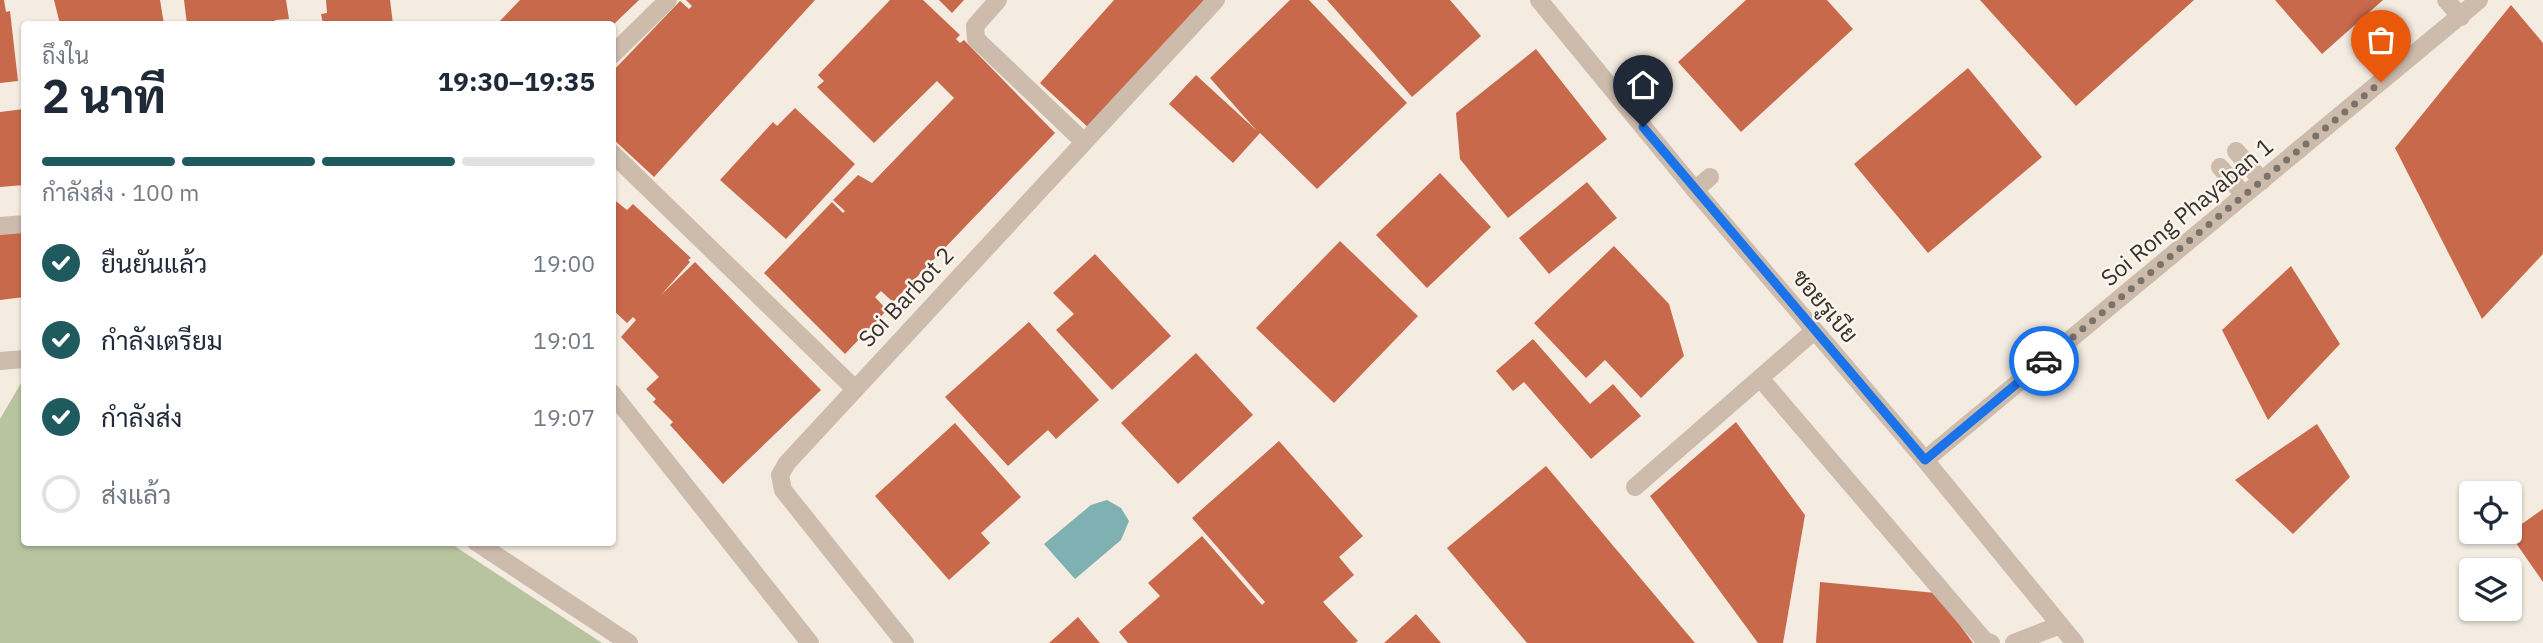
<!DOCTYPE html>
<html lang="th">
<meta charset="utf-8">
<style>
:root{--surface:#fff;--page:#f2f2f3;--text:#1f2937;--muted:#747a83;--line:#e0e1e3;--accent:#1f5a5e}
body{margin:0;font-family:"IBM Plex Sans",Sarabun,sans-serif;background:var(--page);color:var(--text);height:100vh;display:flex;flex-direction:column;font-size:26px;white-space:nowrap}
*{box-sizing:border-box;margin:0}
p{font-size:23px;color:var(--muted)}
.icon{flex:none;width:38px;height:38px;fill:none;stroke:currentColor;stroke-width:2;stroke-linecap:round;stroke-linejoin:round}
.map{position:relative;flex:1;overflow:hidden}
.panel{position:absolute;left:21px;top:21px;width:595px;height:525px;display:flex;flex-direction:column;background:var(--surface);border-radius:7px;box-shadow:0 2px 5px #0004}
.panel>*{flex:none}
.controls{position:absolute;left:2459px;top:481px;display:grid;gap:14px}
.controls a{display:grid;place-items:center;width:63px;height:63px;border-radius:7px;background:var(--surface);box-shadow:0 2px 5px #0004;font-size:35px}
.pin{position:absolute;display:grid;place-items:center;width:60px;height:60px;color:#fff;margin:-72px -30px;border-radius:50% 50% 50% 0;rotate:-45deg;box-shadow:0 0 7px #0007}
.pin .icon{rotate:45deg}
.courier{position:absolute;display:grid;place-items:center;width:70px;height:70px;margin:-35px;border:5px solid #1a73e8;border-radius:50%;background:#fff;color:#222;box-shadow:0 2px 9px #0007}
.summary em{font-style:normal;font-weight:800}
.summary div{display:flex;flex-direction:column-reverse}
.summary{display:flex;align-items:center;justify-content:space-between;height:119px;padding:0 21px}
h1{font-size:46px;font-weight:800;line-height:52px}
.bar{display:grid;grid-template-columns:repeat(4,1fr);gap:10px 7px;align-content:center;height:84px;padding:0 21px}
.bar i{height:9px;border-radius:5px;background:var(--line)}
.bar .on{background:var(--accent)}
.bar p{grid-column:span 4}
ol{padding:0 21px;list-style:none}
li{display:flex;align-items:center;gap:21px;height:77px}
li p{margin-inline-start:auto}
li .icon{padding:7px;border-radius:50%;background:var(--accent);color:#fff;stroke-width:4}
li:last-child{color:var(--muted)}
li i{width:38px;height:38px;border:4px solid var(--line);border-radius:50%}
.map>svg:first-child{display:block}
.green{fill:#b8c4a0}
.water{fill:#7fb0b2}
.building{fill:#c8694b}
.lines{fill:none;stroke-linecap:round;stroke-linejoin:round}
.lane{stroke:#cdbbac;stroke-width:18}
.street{stroke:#cdbbac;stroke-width:18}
.done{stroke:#7c716b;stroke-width:7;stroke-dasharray:0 12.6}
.route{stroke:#1a73e8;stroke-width:9}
.labels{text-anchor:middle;stroke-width:5;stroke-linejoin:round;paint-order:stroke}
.street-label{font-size:23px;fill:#3b302b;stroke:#fbf5ee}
</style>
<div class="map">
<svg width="2543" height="643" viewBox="0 0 2543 643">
<rect width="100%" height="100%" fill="#f4ebe1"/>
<path class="green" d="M24,378v164l426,1 152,100h-602v-224z"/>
<path class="water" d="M1107,500l14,8 8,13 -8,19 -46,39 -31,-35 47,-39z"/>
<g class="building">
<path d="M0,0h4l2,12 4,-1 8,70 -18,2z"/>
<path d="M54,0h106l4,24h-104z"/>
<path d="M184,0h102l3,19 -14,1 1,4h-89z"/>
<path d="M326,0h64l3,24h-70l-2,-10 6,-1z"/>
<path d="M520,0h119l-25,24h-117z"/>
<path d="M686,0h129l-161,177 -42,-39v-66l68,-71 9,8 3,-3z"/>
<path d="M890,0h33l37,35 -4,4 4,4 4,-3 91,93 -162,169 -12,-11 -6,6 12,13 -42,44 -81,-81 68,-71 11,11 2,-2 -12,-11 25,-25 14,8 82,-85 -17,-17 -63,62 -57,-56 7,-6 -6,-6z"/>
<path d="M939,0h25l-12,13z"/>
<path d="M1114,0h92l-116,129 -50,-46z"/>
<path d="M1290,0h19l98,103 -90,86 -57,-56 -27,30 -64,-59 27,-29 61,56 -47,-53z"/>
<path d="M1327,0h123l31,36 -69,61z"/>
<path d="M1746,0h81l26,29 -112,103 -63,-70z"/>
<path d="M1980,0h214l-118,106z"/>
<path d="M2275,0h108l-61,54z"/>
<path d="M2511,5l32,38v211l-61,65 -87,-171z"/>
<path d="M1536,49l71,90 -99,79 -48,-59 -4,-46z"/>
<path d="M1968,68l74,89 -114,96 -74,-89z"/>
<path d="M795,108l60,56 -69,75 -66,-59 53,-58 4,4z"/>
<path d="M24,109v76l-24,2v-75z"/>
<path d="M1440,173l51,54 -64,61 -51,-53z"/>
<path d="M1587,182l30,36 -68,56 -30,-36z"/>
<path d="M612,198l15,12 6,-6 58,54 -3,2 2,2 -29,33 34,-33 126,128 -98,94 -53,-59 3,-3 -20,-20 3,-3 -10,-10 13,-12 -38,-40 15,-17 -3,-3 -6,6 -15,-14z"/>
<path d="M24,230v67l-24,3v-67z"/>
<path d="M1340,241l78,75 -84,87 -78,-75z"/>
<path d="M1614,246l55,58 15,52 -43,42 -36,-38 -19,18 -52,-55z"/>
<path d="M1095,254l76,82 -59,54 -56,-60 18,-16 -21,-21z"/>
<path d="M2291,266l49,78 -72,76 -46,-90z"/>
<path d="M1029,322l70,78 -43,39 -8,-9 -40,36 -63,-69z"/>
<path d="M1533,339l57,65 23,-20 28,32 -50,43 -67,-77 -11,9 -17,-20z"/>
<path d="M1196,353l57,62 -75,69 -57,-61z"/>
<path d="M1736,422l69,93 -22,128h-25l-108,-147z"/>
<path d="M955,423l66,74 -40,36 9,10 -41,37 -74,-84z"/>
<path d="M2317,424l33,53 -57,57 -58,-54z"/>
<path d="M1279,441l84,95 -24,21 15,18 -31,27 35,39 -3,2h-227l-9,-11 41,-36 -12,-13 54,-47 60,69 3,-3 -73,-84z"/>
<path d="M1546,466l149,177h-168l-80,-95z"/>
<path d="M2543,509v73l-34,-49z"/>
<path d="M1820,582l116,11 37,50h-157z"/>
<path d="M1416,614l25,29h-57z"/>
<path d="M1078,617l22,26h-51z"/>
</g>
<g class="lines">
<g class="lane">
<path d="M998,0l-23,26 1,13 107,102"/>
<path d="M2446,0l15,17"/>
<path d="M2236,151l26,30"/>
<path d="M2220,167l24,28"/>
<path d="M1695,190l15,-13"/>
<path d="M0,361l24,-2"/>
<path d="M1760,378l225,263 6,2"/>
<path d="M612,393l198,250"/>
<path d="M1635,487l179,-156"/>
<path d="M476,542l153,101"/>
<path d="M2014,643l46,-18"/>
</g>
<g class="street">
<path d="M1539,0l156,190 230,270 150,183"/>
<path d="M612,55l56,-55"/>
<path d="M612,153l243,236"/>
<path d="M0,226l24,-2"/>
<path d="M1925,460l554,-460"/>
<path d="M905,643l-122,-153 -3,-15 7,-12 429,-463"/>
</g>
</g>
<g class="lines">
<path class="done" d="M2044,361l337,-279"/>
<path class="route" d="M1643,127l282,333 119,-99"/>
</g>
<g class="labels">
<g class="street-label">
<text transform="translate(2187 212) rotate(-40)" y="8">Soi Rong Phayaban 1</text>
<text transform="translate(906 297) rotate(-47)" y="8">Soi Barbot 2</text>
<text transform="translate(1825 306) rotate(50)" y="8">ซอยรูเบีย</text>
</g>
</g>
</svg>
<div class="controls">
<a><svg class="icon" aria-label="locate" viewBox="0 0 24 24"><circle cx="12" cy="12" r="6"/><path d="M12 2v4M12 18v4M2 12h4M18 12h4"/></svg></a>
<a><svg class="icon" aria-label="layers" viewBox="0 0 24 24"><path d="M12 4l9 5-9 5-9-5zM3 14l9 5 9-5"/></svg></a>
</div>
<div class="pin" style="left:2381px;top:82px;background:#ea580c"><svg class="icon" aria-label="bag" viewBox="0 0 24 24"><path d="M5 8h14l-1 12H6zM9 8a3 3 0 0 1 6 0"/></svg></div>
<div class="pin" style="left:1643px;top:127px;background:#1f2937"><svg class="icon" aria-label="home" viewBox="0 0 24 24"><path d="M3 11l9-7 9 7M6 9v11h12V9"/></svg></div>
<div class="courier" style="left:2044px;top:361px"><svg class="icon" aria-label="car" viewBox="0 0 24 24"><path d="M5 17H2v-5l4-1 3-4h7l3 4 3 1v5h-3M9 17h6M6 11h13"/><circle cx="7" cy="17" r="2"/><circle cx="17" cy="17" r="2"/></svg></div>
<section class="panel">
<div class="summary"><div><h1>2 นาที</h1><p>ถึงใน</p></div><em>19:30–19:35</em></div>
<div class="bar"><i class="on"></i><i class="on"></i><i class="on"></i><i></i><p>กำลังส่ง · 100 m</p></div>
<ol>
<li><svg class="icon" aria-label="check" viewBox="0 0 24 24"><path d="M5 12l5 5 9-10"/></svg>ยืนยันแล้ว<p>19:00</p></li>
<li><svg class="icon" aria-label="check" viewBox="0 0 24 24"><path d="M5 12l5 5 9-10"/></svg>กำลังเตรียม<p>19:01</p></li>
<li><svg class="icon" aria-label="check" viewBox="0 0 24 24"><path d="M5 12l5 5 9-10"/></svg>กำลังส่ง<p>19:07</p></li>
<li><i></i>ส่งแล้ว</li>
</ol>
</section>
</div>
